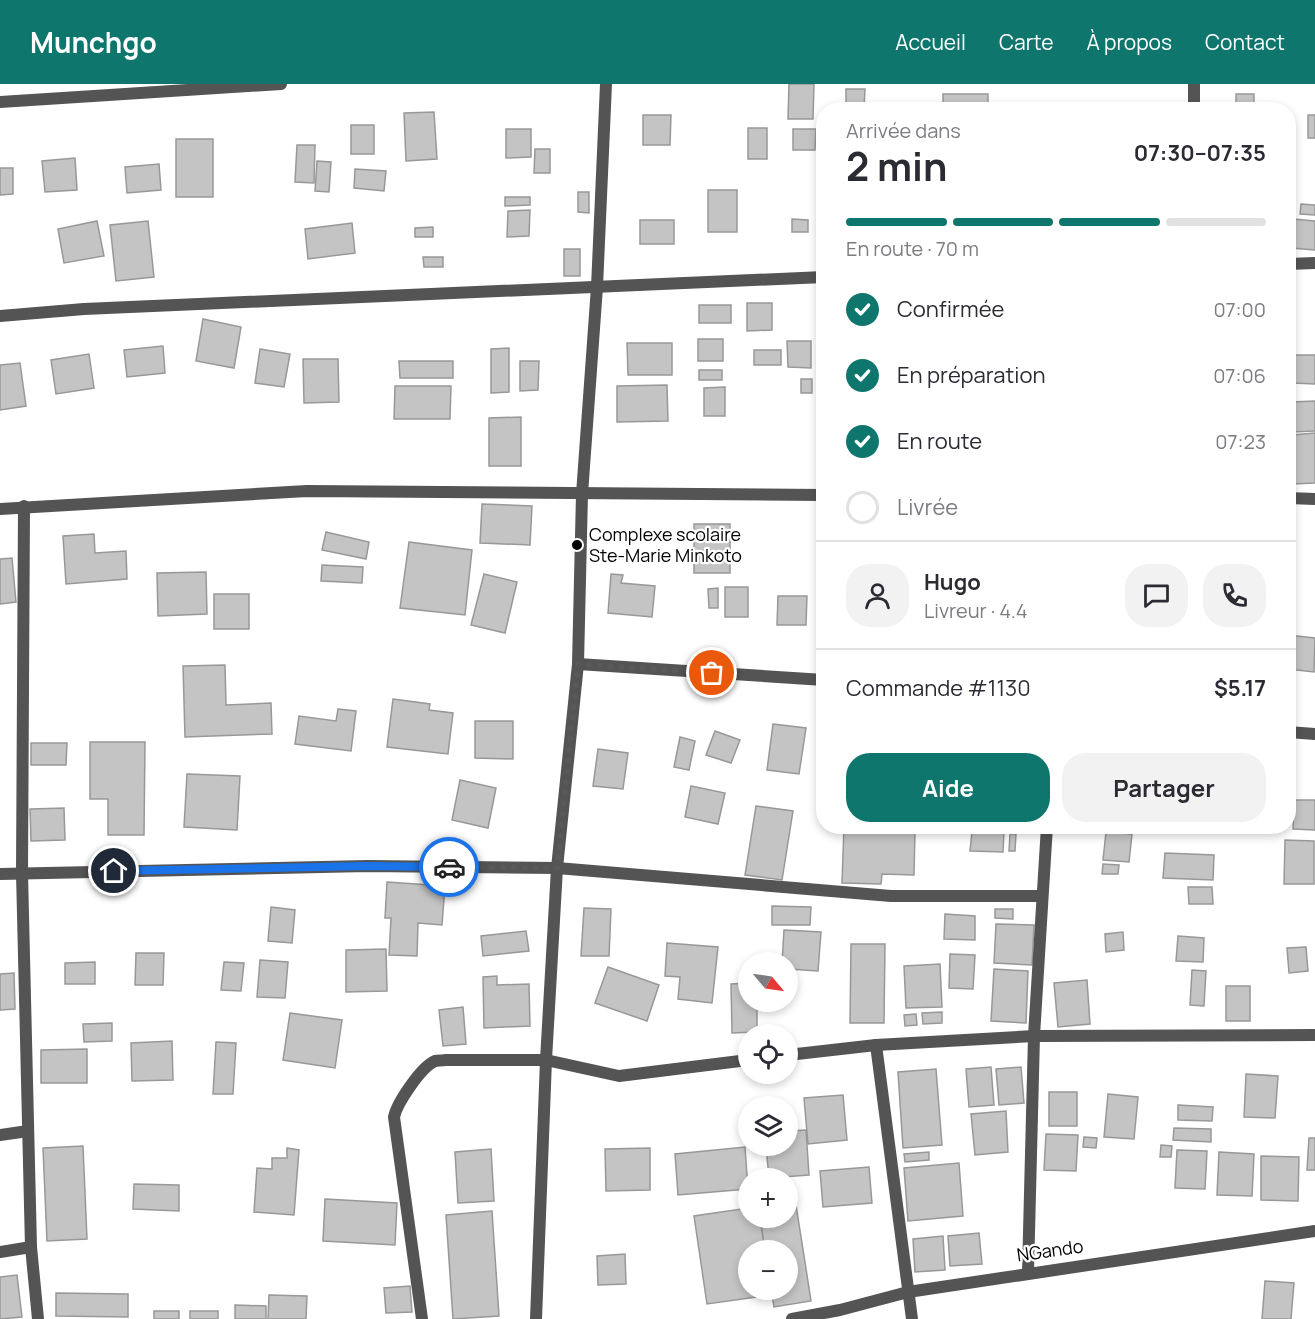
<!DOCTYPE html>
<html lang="fr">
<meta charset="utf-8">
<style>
:root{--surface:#fff;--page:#f2f2f3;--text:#2b2b33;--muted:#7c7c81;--line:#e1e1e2;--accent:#0f766e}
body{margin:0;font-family:Manrope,sans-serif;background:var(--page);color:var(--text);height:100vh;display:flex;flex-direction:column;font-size:22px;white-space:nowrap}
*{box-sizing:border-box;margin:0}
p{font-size:20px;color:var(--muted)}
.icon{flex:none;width:33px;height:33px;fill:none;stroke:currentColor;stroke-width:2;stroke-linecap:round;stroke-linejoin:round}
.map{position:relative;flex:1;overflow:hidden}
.details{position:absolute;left:816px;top:18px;width:480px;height:732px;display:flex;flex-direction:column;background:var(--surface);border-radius:24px;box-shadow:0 3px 9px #0003}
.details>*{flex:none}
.needle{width:39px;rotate:119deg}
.fabs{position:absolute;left:738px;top:868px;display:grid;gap:12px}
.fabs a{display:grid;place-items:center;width:60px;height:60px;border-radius:50%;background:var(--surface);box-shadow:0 3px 9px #0003;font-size:30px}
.pin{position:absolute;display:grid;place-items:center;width:51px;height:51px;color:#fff;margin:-26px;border:3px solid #fff;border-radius:50%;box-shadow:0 2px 6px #0007}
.courier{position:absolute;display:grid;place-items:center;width:60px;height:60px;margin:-30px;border:4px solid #1a73e8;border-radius:50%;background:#fff;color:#222;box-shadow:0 2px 8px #0007}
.head em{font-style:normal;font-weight:700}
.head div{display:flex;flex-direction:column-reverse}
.head{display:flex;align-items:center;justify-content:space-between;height:102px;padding:0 30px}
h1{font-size:39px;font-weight:700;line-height:45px}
.bar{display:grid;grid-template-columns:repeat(4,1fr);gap:9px 6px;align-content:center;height:72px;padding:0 30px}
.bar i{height:8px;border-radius:4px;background:var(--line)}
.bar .active{background:var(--accent)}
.bar p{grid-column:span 4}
.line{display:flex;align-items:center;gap:15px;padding:0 30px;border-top:2px solid var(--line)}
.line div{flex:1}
.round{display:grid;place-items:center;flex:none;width:63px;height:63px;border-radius:24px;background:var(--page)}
ol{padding:0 30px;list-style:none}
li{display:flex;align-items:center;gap:18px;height:66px}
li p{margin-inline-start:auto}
li .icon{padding:6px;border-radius:50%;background:var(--accent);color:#fff;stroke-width:4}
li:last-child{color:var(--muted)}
li i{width:33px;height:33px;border:3px solid var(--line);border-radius:50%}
.primary-button{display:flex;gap:12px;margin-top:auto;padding:12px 30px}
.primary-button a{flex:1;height:69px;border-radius:24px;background:var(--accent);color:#fff;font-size:24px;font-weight:700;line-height:69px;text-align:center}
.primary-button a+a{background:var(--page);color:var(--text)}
header{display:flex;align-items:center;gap:36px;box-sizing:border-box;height:84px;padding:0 30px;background:var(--accent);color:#fff}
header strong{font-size:28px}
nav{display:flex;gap:33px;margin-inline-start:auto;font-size:21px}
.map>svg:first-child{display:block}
.building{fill:#c4c4c4;stroke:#989898;stroke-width:1.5}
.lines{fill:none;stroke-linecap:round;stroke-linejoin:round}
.minor{stroke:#545454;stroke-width:12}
.done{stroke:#595959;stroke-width:6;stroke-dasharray:0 10.8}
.route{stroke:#1a73e8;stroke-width:8}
.poi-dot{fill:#000;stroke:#fff;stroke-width:2}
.labels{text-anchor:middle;stroke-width:4.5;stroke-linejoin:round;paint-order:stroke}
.poi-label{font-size:18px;fill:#000;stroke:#fff;text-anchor:start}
.street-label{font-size:18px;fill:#000;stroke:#fff}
</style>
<header>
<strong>Munchgo</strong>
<nav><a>Accueil</a><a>Carte</a><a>À propos</a><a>Contact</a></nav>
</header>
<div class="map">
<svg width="1315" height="1235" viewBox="0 0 1315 1235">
<rect width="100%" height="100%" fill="#fff"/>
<g class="building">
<path d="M789,0h25l-1,35h-25z"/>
<path d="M846,5h19l-1,21h-18z"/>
<rect x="943" y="10" width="45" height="16"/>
<rect x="1236" y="10" width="18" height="16"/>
<rect x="1087" y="22" width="28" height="4"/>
<path d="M434,28l3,47 -31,2 -2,-48z"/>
<path d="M643,31h28l-1,30h-27z"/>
<rect x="1308" y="31" width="7" height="23"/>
<rect x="351" y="41" width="23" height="29"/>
<rect x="748" y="44" width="19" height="31"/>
<path d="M506,45h25v28l-25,1z"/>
<path d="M793,45h23l-1,21h-22z"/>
<rect x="176" y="55" width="37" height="58"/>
<path d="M297,61h18l-1,38 -19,-1z"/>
<path d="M535,65h15v24h-16z"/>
<path d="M75,74l2,32 -32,2 -3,-31z"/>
<path d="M317,77l14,1 -2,30 -14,-1z"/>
<path d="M159,80l2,26 -34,3 -2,-26z"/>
<path d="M0,84h13v26l-13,1z"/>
<path d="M355,85l31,2 -2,20 -30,-3z"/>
<rect x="708" y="106" width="29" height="42"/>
<path d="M578,108h11v21l-11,-1z"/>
<path d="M505,113h25v8l-25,1z"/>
<path d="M1301,120l14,1v10l-15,-1z"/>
<path d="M530,126l-1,26 -22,1 1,-26z"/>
<path d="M792,135l16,1v12h-16z"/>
<path d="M1293,135l22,2v29l-24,-2z"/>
<rect x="640" y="136" width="34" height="24"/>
<path d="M97,137l7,35 -40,7 -6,-34z"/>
<path d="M148,137l6,56 -38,4 -6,-56z"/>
<path d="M352,139l3,30 -47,6 -3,-30z"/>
<path d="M433,143v10h-18v-9z"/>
<rect x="564" y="165" width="16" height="27"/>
<path d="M423,173h20v10h-19z"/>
<path d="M747,219h25v27l-25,1z"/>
<rect x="699" y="221" width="32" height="18"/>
<path d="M203,235l38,8 -7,41 -38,-7z"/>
<rect x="698" y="255" width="25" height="22"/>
<path d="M787,257h24v27l-23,-1z"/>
<path d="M627,259h45v32h-44z"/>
<path d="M163,262l2,27 -38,4 -3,-27z"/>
<path d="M509,264v44l-18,1v-44z"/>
<path d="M260,265l30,5 -6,33 -29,-4z"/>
<rect x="754" y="266" width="27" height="15"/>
<path d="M89,270l5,34 -38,6 -5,-34z"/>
<path d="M1294,271h21v29l-22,-1z"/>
<path d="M303,275h35l1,43 -35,1z"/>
<path d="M399,277h54v17h-53z"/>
<path d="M520,277h19l-1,29 -18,1z"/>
<path d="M20,279l6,43 -26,4v-45z"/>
<rect x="699" y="286" width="23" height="10"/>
<rect x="801" y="295" width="11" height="14"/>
<path d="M667,301l1,36 -51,1v-36z"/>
<path d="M395,302h56l-1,33h-56z"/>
<path d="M725,303v29h-21v-28z"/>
<rect x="817" y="303" width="7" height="14"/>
<path d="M1315,317v30l-22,1 -1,-30z"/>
<path d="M521,333v49h-32v-48z"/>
<path d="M1315,349v50l-22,1 -1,-49z"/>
<path d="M482,420l50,2 -2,39 -50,-2z"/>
<rect x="694" y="440" width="36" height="49"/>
<path d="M326,448l43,10 -3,17 -44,-9z"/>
<path d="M94,450l1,19 31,-2 1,28 -61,5 -3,-48z"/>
<path d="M409,458l63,8 -7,65 -65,-7z"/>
<path d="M12,474l4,44 -16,2v-45z"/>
<path d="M322,481l41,2 -1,16 -41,-2z"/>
<path d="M206,488l1,42 -49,2 -1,-43z"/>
<path d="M484,490l33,8 -12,51 -34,-8z"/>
<path d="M611,490l12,1 -2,8 34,3 -3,31 -44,-4z"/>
<rect x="725" y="503" width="23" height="30"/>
<path d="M718,504v20h-9l-1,-19z"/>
<rect x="214" y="510" width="35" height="35"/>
<path d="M778,512h29l-1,29h-29z"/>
<path d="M1288,551l27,3 -1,34 -26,-3z"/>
<path d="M225,581l1,40 45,-2 1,31 -87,3 -2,-71z"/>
<path d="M393,615l37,5 -1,6 24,3 -5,41 -61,-7z"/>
<path d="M338,625l18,2 -5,40 -56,-7 4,-28 37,5z"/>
<path d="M475,637h38v38l-38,-1z"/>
<path d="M773,640l33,4 -7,46 -32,-4z"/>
<path d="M715,647l25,9 -9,23 -25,-8z"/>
<path d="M680,653l15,4 -6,29 -15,-3z"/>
<path d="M90,658h55l-1,93h-36v-36h-18z"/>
<path d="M31,659h36l-1,22h-35z"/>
<path d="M598,665l30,4 -5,36 -30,-3z"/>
<path d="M187,690l53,2 -3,54 -53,-3z"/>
<path d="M460,696l36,8 -8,40 -36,-8z"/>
<path d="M691,702l34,7 -7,31 -33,-7z"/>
<path d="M1294,716h21v30l-22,-1z"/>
<path d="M756,722l37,5 -11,69 -37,-5z"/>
<path d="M64,724l1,32 -34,1 -1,-32z"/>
<path d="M844,742h43v4l28,1 -1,44 -32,-1 -1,10 -39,-1z"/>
<rect x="1240" y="742" width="34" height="7"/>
<path d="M972,747l32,1 -1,20 -33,-1z"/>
<path d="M1106,748l26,2 -3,28 -26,-2z"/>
<path d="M1010,750h6l-1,17h-6z"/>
<path d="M1285,756l29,1v43h-30z"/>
<path d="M1165,769l49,2 -1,25 -50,-2z"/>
<path d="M1103,780l16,1 -1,9h-16z"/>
<path d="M387,798l58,4 -3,39 -24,-2 -1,33 -28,-1 2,-37h-6z"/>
<path d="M1188,803h24l1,17h-24z"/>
<path d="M772,822l39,1 -1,18h-38z"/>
<path d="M271,823l24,3 -3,33 -24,-2z"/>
<path d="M584,824l27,1 -2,47h-28z"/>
<path d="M995,825h18v10l-18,-1z"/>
<path d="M945,830l30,2v24l-31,-1z"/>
<path d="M996,840l38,1 -2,40 -38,-2z"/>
<path d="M784,846l37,2 -3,39 -30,-2v-6h-6z"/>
<path d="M526,847l3,20 -46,5 -2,-20z"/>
<path d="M1123,848l1,18 -18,2 -1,-18z"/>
<path d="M1178,852l26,2 -1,24 -27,-1z"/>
<path d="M667,859l51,4 -6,56 -34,-4 2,-22 -15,-1z"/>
<path d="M851,860h34l-1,79h-34z"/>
<path d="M1306,863l2,24 -19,2 -2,-25z"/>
<path d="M386,865l1,42 -41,1v-42z"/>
<path d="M136,869h28l-1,32h-28z"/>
<path d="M950,870l25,1 -2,34 -24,-1z"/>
<path d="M260,876l28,2 -3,36 -28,-1z"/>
<path d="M95,878v22h-30v-21z"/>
<path d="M224,878l20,1 -3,28 -20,-1z"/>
<path d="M940,880l2,43 -36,1 -2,-42z"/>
<path d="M608,883l51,18 -12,36 -52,-18z"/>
<path d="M994,885l34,2 -2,52 -35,-2z"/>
<path d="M1192,886l14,1 -2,35 -14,-1z"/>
<path d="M14,889l1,36 -15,1v-36z"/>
<path d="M497,892v9l32,-1 1,42 -46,2 -1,-51z"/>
<path d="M1087,896l3,44 -32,3 -4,-44z"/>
<path d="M748,899v19h9v30l-25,1 -1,-49z"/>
<rect x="1226" y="902" width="24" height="35"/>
<path d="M463,923l3,37 -23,2 -4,-36z"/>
<path d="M942,928v11l-19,1 -1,-11z"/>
<path d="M290,929l52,7 -7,48 -52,-8z"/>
<path d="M916,930l1,11 -12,1 -1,-11z"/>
<path d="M112,939v18l-28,1 -1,-18z"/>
<path d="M172,957l1,39 -41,1 -1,-38z"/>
<path d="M216,958l20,1 -3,51h-20z"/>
<path d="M87,965v34h-46v-33z"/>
<path d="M991,983l3,38 -25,2 -3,-38z"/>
<path d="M1021,983l3,36 -25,2 -3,-36z"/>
<path d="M936,985l6,76 -39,3 -5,-76z"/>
<path d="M1246,990l32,2 -3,42 -31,-1z"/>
<rect x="1049" y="1008" width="28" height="34"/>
<path d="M1108,1010l30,3 -4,42 -30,-2z"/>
<path d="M843,1011l4,45 -39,4 -4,-46z"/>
<path d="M1178,1021l35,2 -1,14 -34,-1z"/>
<path d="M1006,1027l2,41 -33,3 -4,-41z"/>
<path d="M1174,1044l37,1v13l-38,-2z"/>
<path d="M806,1046l3,45 -40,3 -3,-32h22v-15z"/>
<path d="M1046,1050l32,1 -2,36 -32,-1z"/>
<path d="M1084,1053l13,1 -1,10 -13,-1z"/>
<path d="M1309,1054h6v32h-8z"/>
<path d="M1161,1061l11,1 -1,11h-11z"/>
<path d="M83,1062l4,93 -40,2 -4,-93z"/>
<path d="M745,1063l3,42 -70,6 -3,-41z"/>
<path d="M287,1064l12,2 -5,65 -40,-3 3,-44 15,1v-11h15z"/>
<path d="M650,1064v42l-44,1 -1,-42z"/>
<path d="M491,1065l3,52 -36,2 -3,-51z"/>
<path d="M1177,1066l30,1 -2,38 -30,-1z"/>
<path d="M929,1068v8l-24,2 -1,-8z"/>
<path d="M1219,1068l35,2 -2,42 -35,-1z"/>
<path d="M1261,1072l38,1 -1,44 -37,-1z"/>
<path d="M959,1079l4,53 -55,5 -4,-53z"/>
<path d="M869,1083l3,36 -49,4 -3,-36z"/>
<path d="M134,1100l45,1v26l-46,-2z"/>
<path d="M794,1108l17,109 -37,6 -3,-17h17v-39h-23l-5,-33h28v-25z"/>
<path d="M325,1115l72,4 -2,42 -72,-4z"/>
<path d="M748,1124v10h12l5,33h-17v39h23l1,5 -65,9 -13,-88z"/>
<path d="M492,1127l7,105 -46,3 -7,-104z"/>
<path d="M979,1149l3,31 -32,2 -2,-30z"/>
<path d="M943,1152l2,34 -30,2 -2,-33z"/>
<path d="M625,1170l1,30 -28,1 -1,-29z"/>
<path d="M17,1191l5,42 -22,2v-42z"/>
<path d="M1265,1197l29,2 -3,36h-29z"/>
<path d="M410,1202l2,26 -26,1 -2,-25z"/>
<path d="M56,1209l72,1v23l-72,-1z"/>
<path d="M269,1211l38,1 -1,23h-38z"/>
<path d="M235,1221l31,1v13h-31z"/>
<rect x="154" y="1227" width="25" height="8"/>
<rect x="190" y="1227" width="28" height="8"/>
</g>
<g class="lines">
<g class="minor">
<path d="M1194,0v26"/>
<path d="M0,18l281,-18"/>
<path d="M1288,180l27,-1"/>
<path d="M0,232l84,-7 740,-32"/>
<path d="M1288,414l27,1"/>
<path d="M24,422l-2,367 9,374 7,72"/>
<path d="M0,425l307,-18 517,4"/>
<path d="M578,580l246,16"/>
<path d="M1288,648l27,2"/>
<path d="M0,790l367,-8 190,2 334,28h151"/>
<path d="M876,961l36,274"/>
<path d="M788,971l88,-10 158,-9 281,-1"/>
<path d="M0,1051l28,-4"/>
<path d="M0,1168l31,-5"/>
<path d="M1028,1188l6,-236 13,-210"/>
<path d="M422,1235l-28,-202c3,-14 27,-50 41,-56 3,-1 7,0 10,-1h101l73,16 129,-16"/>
<path d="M536,1235l10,-259 11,-192 21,-204 4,-170 15,-207 9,-203"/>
<path d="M792,1235l48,-9 68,-18 407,-61"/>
</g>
</g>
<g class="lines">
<path class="done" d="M449,783l108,1 21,-204 134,9"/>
<path class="route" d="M114,787l253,-5 82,1"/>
</g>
<circle class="poi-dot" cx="577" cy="461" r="6"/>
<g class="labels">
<g class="poi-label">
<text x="589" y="457">Complexe scolaire<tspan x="589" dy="21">Ste-Marie Minkoto</tspan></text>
</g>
<g class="street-label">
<text transform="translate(1050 1167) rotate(-8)" y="6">NGando</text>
</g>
</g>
</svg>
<div class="fabs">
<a><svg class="needle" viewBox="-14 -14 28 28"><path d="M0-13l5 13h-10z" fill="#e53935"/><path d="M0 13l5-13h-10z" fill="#7c7c81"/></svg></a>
<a><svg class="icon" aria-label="locate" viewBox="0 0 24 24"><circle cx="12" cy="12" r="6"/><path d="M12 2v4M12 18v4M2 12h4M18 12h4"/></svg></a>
<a><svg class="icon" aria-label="layers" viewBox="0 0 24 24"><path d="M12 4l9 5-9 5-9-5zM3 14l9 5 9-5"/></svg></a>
<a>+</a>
<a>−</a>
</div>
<div class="pin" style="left:712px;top:589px;background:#ea580c"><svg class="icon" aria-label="bag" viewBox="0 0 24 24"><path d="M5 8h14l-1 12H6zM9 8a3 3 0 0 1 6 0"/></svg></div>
<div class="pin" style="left:114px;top:787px;background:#1f2937"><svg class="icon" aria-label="home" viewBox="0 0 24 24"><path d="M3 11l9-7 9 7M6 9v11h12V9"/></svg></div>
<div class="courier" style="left:449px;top:783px"><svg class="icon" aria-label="car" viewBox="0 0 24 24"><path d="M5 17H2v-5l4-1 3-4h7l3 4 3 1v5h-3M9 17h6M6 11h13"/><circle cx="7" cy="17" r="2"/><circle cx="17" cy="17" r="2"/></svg></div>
<section class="details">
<div class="head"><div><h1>2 min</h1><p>Arrivée dans</p></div><em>07:30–07:35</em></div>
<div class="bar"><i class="active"></i><i class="active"></i><i class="active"></i><i></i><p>En route · 70 m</p></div>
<ol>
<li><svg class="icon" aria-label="check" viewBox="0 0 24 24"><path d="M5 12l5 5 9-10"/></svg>Confirmée<p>07:00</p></li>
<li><svg class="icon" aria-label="check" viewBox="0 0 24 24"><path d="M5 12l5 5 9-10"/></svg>En préparation<p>07:06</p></li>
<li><svg class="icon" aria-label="check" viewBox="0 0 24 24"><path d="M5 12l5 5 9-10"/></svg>En route<p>07:23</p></li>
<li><i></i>Livrée</li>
</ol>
<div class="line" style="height:108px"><a class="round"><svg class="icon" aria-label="person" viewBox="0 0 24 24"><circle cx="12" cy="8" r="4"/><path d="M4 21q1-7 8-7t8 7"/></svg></a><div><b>Hugo</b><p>Livreur · 4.4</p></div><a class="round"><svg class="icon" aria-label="chat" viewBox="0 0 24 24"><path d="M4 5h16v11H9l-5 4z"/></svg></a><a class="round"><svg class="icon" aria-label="phone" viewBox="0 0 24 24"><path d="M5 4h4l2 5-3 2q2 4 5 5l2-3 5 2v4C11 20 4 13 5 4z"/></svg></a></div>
<div class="line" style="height:78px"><div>Commande #1130</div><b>$5.17</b></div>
<div class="primary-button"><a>Aide</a><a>Partager</a></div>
</section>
</div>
